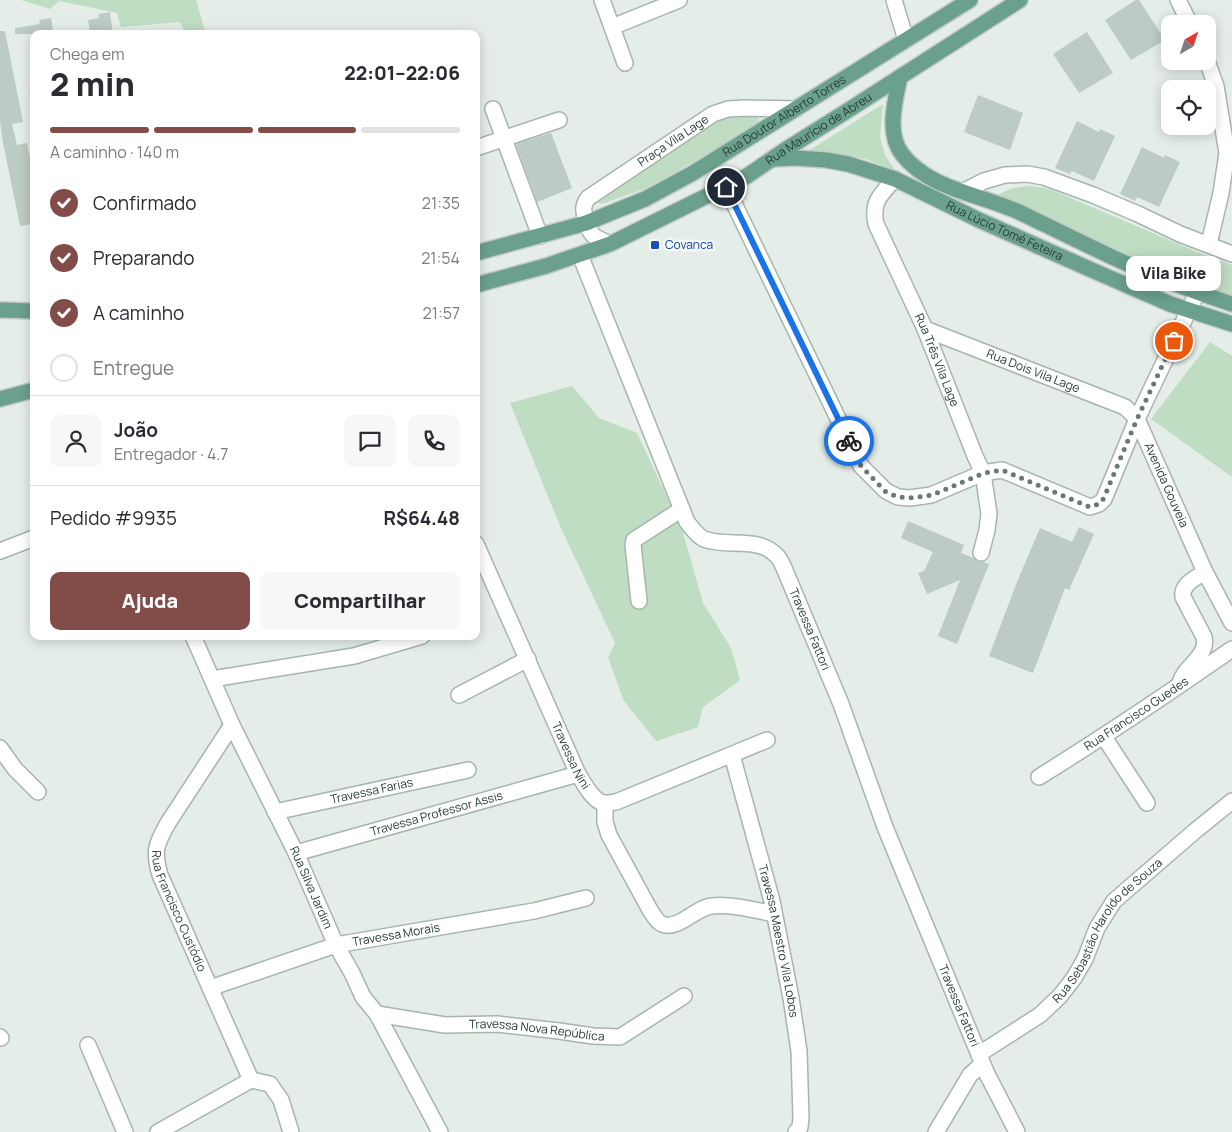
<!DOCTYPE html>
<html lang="pt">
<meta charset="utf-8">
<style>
:root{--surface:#fff;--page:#f7f7f7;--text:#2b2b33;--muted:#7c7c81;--line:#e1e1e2;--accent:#824c49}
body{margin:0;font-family:Manrope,sans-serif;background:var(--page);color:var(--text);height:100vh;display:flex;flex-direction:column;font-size:19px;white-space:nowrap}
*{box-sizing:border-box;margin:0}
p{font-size:16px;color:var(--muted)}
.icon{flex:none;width:28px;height:28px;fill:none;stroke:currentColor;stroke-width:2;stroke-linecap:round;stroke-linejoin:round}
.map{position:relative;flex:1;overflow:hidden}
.details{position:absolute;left:30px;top:30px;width:450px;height:610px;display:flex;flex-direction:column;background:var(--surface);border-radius:10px;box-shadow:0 2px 12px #0003}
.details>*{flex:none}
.needle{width:32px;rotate:39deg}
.buttons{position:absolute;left:1161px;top:15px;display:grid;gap:10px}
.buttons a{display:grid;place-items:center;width:55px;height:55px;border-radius:10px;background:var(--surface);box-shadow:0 2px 12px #0003;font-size:25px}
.pin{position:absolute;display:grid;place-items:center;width:42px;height:42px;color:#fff;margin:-21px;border:2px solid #fff;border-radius:50%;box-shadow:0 1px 5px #0007}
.courier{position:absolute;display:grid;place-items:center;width:50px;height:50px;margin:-25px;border:4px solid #1a73e8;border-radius:50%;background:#fff;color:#222;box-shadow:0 1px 6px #0007}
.bubble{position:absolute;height:35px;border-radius:10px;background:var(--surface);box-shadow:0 2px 12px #0003;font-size:16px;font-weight:800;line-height:35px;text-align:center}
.head em{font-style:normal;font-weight:800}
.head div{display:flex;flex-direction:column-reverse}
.head{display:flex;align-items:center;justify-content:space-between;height:85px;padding:0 20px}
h1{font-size:32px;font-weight:800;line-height:38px}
.bar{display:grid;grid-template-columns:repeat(4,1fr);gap:8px 5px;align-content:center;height:60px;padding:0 20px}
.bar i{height:6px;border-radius:4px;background:var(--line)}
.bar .current{background:var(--accent)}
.bar p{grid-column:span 4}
.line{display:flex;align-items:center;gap:12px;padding:0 20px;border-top:1px solid var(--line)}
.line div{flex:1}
.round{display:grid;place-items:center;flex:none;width:52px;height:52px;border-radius:10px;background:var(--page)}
ol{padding:0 20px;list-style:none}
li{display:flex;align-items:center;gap:15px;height:55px}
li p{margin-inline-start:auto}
li .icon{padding:5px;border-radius:50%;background:var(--accent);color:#fff;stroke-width:4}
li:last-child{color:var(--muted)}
li i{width:28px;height:28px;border:2px solid var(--line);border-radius:50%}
.primary-button{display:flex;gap:10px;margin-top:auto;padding:10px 20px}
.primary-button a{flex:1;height:58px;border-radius:10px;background:var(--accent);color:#fff;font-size:20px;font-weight:800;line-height:58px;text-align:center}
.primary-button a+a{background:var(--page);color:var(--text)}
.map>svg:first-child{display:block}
.green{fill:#beddc3}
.building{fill:#bccbc3}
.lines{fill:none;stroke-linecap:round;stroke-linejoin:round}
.minor-casing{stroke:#a7b5ae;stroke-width:18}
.major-casing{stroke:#c2c9c6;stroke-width:18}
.minor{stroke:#fff;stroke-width:15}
.major{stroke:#6ba08c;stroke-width:15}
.done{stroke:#677b73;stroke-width:5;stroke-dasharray:0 9}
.route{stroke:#1a73e8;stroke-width:6}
.transit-dot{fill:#1a4fb4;stroke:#f5f9f6;stroke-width:2}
.labels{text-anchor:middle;stroke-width:5;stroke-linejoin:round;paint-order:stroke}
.street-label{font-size:12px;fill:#243e34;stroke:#f5f9f6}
.transit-label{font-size:12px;fill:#164399;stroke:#f5f9f6;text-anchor:start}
</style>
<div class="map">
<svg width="1232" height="1132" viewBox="0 0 1232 1132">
<rect width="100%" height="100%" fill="#e4ede8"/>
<g class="green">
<path d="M21,0h175l10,34h-20l-6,-12 -59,5 -4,-14 -58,-12 -9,8z"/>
<path d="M883,104l-3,33 5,18 10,15 -30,-11 -32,-6 -25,-2z"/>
<path d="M755,115l4,3 -2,7 -85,49 -28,15 -42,15 -6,-2 3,-4 118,-78 9,-3z"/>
<path d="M1028,186l16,2 8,2 157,67 23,8v32l-36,-12 -199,-88c8,-8 20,-10 31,-11z"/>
<path d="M1210,342l22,14v121l-81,-58z"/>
<path d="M572,386l27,32 38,15 45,96 21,74 28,45 9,32 -37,27 -5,20 -42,14 -32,-40 -16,-43 7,-15 -55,-117 -50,-123z"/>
</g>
<g class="building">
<path d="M1136,0h3l26,40 -34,20 -26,-40z"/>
<path d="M110,12l3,22h-20v-3h-3l-2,-11 11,-2 -1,-4z"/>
<path d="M51,18l2,12h-2v4h-36v-6l25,-4 -1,-4z"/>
<path d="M0,31h5l18,91 -11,2 5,21 10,-2 7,36v40l-3,1 1,4 -12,2 -17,-83 -3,-22z"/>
<path d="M1087,32l26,41 -34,20 -26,-39z"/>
<path d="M978,95l45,18 -13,37 -46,-18z"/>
<path d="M1077,121l22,11 1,-3 15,7 -21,45 -22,-10 -2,3 -15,-6z"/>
<path d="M551,133l21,55 -35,14 -21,-58z"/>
<path d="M1142,147l22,11 1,-3 15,7 -21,45 -22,-10 -2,4 -15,-7z"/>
<path d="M908,521l56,24 -3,8 12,5 5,4h5l6,2 -32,80 -19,-8 22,-56 -33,14 -9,-21 6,-2 9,-19 -32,-14z"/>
<path d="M1079,527l15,7 -25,56 -4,-2 -32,85 -44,-17 28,-74 23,-54 32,14z"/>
</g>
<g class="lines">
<defs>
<g id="minor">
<path d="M602,0l23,63"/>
<path d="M894,0l12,40"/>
<path d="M1178,0l12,24"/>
<path d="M612,27l67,-27"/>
<path d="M1207,61l9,25 11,67 -6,40 -12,51"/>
<path d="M493,109l47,127"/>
<path d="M476,148l83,-28"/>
<path id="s1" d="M895,179c-14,15 -24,23 -19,45l49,105 50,127 8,17 6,41 -2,16 -6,23"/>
<path d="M726,187l135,279 25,25 12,6 12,1 21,-3 52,-22 19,-3 88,37 9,-3 5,-5 33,-80 60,-126"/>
<path d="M962,192l22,-11 21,-6 22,-1 17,3 49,18 45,19 42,20 52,20"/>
<path id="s2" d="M610,244c-17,-7 -21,-9 -25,-27 -2,-8 -2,-12 3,-19l125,-84 15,-5 16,-1 52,1"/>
<path id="s3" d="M580,255l107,267c5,6 10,14 17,17 22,9 54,-3 72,16 4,3 6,9 8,13l57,136 44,123 102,247 30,58"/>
<path id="s4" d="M925,329l200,78 12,12 68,153 27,51"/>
<path id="s5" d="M476,544l102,230c6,9 14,26 25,29 4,1 9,-1 13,-1l151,-62"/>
<path d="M0,551l34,-13"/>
<path d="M639,601l-6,-56 1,-5 48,-31"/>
<path id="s6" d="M193,636l39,89 64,128 40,92 16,28 11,24 14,17 63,118"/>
<path d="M212,679l142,-23 68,-20"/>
<path d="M1180,683c4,-17 29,-27 24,-46l-21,-40c-2,-13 13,-19 22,-25"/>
<path d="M459,695l69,-36"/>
<path id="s7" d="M232,725l-64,98c-12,21 -15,28 -8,52l91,205"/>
<path d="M1104,737l43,66"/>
<path d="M0,748l15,21 23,23"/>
<path id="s8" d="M732,755l40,146 19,97 8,53 2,67 -1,9 -4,5"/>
<path id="s9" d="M1039,777c66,-41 130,-84 193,-128"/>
<path d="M605,803v19l4,13 41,75c3,5 7,12 12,14 16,7 34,-17 50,-18 20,-2 43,4 62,8"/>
<path id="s10" d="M275,812l193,-42"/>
<path id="s11" d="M296,853l282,-79"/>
<path id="s12" d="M210,988l126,-43 198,-34 52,-13"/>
<path id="s13" d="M377,1014l68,11 52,-1 62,7 34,5 27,1 64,-41"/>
<path d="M0,1037l1,1"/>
<path d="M88,1045l37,87"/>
<path id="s14" d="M979,1054l61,-39 20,-19 14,-18 11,-19 12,-31 17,-27 81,-70 37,-30"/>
<path d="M251,1080l19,4 11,16 10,32"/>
<path d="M158,1132l93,-52"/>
<path d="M936,1132l34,-57 12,-11"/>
</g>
<g id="major">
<path d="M900,77c-5,24 -14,56 2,77 25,33 71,39 107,54 12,4 23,11 35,16 22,11 45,22 68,33 39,18 79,34 120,47"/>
<path id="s15" d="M774,159l22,-1 30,2 22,4 47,15 84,41 115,51 76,33 62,20"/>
<path id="s16" d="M476,253l110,-30 59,-24 48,-26 277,-173"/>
<path id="s17" d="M476,285l70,-19 64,-22 137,-68 41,-28 59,-37 173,-111"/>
<path d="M0,310l34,1"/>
<path d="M0,399l34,-9"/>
</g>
</defs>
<use href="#minor" class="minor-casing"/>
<use href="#major" class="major-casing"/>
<use href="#minor" class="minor"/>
<use href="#major" class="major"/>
</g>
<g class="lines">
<path class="done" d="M849,441l12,25 25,26 12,5 12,1 22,-3 52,-22 18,-3 88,37 9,-3 5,-6 4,-10 29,-69 37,-78"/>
<path class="route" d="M726,187l123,254"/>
</g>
<rect class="transit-dot" x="650" y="240" width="10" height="10" rx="2.5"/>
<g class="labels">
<g class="street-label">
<text dy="4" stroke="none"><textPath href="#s16" startOffset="340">Rua Doutor Alberto Torres</textPath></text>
<text dy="4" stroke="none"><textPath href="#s17" startOffset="379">Rua Maurício de Abreu</textPath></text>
<text dy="4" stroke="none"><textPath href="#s2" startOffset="162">Praça Vila Lage</textPath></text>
<text dy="4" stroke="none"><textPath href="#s15" startOffset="245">Rua Lúcio Tomé Feteira</textPath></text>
<text dy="4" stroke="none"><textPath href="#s1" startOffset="201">Rua Três Vila Lage</textPath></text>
<text dy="4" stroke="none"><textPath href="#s4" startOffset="116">Rua Dois Vila Lage</textPath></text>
<text dy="4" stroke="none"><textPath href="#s4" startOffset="304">Avenida Gouveia</textPath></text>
<text dy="4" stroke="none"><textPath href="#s3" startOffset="469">Travessa Fattori</textPath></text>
<text dy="4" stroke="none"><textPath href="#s9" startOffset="116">Rua Francisco Guedes</textPath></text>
<text dy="4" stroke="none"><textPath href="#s5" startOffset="232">Travessa Nini</textPath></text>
<text dy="4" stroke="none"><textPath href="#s10" startOffset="99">Travessa Farias</textPath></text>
<text dy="4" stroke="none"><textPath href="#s11" startOffset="146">Travessa Professor Assis</textPath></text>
<text dy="4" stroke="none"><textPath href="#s6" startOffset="278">Rua Silva Jardim</textPath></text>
<text dy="4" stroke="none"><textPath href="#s7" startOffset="212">Rua Francisco Custódio</textPath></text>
<text dy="4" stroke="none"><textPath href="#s14" startOffset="182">Rua Sebastião Haroldo de Souza</textPath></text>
<text dy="4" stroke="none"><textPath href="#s12" startOffset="194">Travessa Morais</textPath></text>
<text dy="4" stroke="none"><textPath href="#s8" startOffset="192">Travessa Maestro Vila Lobos</textPath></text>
<text dy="4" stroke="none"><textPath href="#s3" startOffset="874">Travessa Fattori</textPath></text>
<text dy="4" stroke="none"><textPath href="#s13" startOffset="161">Travessa Nova República</textPath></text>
</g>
<g class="transit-label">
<text x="665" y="249">Covanca</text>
</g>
</g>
</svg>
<div class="buttons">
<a><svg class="needle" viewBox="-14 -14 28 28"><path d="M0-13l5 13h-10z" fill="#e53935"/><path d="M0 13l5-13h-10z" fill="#7c7c81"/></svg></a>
<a><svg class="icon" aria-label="locate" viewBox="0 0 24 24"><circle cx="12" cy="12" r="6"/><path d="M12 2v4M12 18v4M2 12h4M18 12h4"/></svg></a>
</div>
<div class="pin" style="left:1174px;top:341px;background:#ea580c"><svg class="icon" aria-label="bag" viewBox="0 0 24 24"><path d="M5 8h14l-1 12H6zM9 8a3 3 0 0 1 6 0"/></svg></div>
<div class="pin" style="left:726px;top:187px;background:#1f2937"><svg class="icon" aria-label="home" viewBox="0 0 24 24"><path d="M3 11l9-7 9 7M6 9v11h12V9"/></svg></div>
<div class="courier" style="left:849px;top:441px"><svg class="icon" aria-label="bike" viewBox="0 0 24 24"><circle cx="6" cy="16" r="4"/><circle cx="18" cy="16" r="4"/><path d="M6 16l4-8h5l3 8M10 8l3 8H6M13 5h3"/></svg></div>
<div class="bubble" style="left:1126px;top:256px;width:95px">Vila Bike</div>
<section class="details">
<div class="head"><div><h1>2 min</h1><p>Chega em</p></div><em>22:01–22:06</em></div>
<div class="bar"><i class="current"></i><i class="current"></i><i class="current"></i><i></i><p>A caminho · 140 m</p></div>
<ol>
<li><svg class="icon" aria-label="check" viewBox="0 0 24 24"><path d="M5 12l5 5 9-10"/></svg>Confirmado<p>21:35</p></li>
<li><svg class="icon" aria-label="check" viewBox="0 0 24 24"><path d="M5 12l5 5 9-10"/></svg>Preparando<p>21:54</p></li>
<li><svg class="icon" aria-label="check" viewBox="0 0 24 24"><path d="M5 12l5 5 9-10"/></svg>A caminho<p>21:57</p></li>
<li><i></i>Entregue</li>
</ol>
<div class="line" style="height:90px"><a class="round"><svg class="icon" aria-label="person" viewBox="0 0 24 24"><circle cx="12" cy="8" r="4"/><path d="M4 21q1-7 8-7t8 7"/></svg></a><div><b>João</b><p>Entregador · 4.7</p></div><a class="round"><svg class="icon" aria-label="chat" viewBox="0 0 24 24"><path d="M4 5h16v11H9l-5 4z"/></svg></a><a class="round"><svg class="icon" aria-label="phone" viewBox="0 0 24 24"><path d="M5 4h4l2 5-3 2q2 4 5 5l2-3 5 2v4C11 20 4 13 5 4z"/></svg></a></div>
<div class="line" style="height:65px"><div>Pedido #9935</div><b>R$64.48</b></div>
<div class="primary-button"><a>Ajuda</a><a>Compartilhar</a></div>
</section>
</div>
